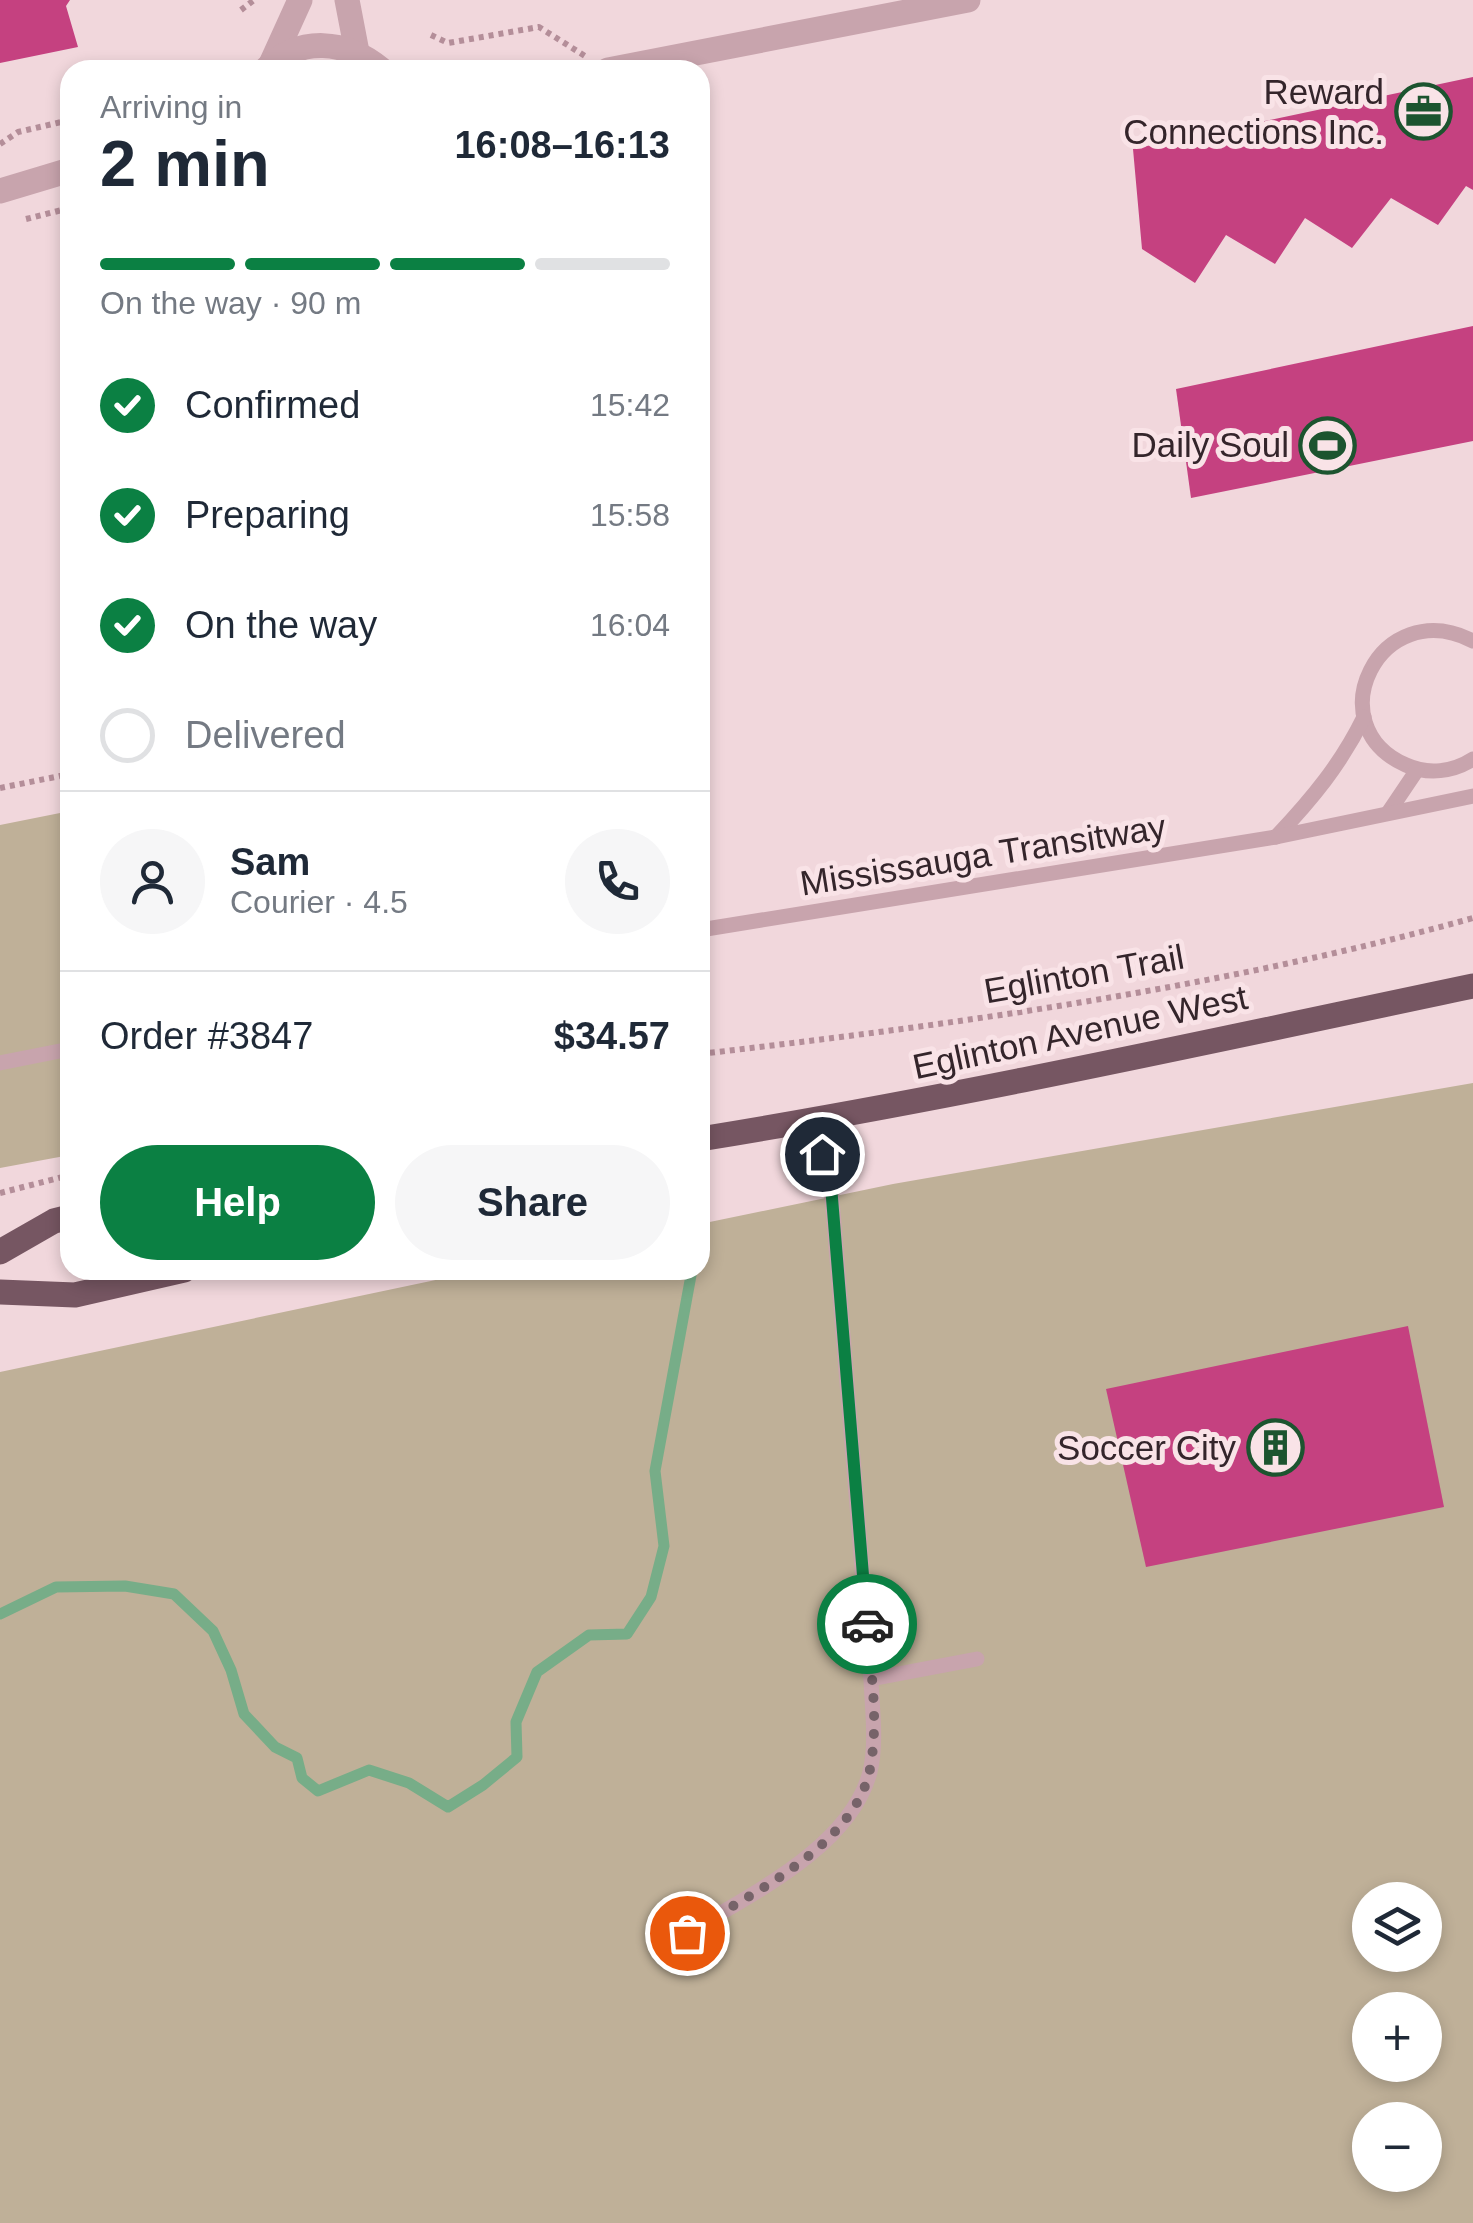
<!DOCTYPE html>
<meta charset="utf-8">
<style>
:root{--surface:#fff;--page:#f6f6f7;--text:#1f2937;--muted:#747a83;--line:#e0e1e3;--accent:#0b8043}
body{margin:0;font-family:Helvetica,sans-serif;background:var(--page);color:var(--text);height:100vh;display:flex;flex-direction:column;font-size:38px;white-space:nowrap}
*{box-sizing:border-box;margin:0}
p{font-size:32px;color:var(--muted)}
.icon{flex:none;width:55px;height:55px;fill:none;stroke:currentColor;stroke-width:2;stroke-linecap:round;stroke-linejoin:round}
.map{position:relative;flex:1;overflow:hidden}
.drawer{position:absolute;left:60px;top:60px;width:650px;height:1220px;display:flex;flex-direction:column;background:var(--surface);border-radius:30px;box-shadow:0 5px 15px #0003}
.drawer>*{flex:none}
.fabs{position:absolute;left:1352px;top:1882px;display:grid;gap:20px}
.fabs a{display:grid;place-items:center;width:90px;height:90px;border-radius:50%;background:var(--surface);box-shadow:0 5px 15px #0003;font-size:50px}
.pin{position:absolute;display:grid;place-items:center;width:85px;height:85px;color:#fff;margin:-42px;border:5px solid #fff;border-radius:50%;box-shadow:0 2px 10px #0007}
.courier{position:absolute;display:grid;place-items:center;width:100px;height:100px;margin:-50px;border:8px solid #0b8043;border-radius:50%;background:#fff;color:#222;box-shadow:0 2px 12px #0007}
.summary em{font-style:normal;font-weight:700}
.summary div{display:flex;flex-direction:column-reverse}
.summary{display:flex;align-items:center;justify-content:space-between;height:170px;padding:0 40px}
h1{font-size:65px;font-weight:700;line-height:75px}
.bar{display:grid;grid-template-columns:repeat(4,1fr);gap:15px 10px;align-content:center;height:120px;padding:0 40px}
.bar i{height:12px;border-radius:8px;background:var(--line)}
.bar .current{background:var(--accent)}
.bar p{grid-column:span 4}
.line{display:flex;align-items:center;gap:25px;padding:0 40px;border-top:2px solid var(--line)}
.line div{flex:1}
.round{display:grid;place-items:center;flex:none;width:105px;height:105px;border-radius:52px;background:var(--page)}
ol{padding:0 40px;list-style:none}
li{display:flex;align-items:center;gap:30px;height:110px}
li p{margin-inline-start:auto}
li .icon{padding:10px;border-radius:50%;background:var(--accent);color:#fff;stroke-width:4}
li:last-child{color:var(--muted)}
li i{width:55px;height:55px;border:5px solid var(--line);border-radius:50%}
.primary-button{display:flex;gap:20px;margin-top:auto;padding:20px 40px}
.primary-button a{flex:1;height:115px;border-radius:60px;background:var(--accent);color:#fff;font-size:40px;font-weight:700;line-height:115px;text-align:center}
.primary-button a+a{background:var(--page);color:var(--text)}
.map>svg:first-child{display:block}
.green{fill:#bfb098;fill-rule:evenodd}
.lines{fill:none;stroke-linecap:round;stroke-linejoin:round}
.stream{stroke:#77ad88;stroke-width:11}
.building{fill:#c54180}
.path{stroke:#b48e99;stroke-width:6;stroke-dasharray:5 5;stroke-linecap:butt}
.lane{stroke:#c8a4ad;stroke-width:15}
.street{stroke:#c8a4ad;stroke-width:25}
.primary{stroke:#765662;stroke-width:25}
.done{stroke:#766369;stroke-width:10;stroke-dasharray:0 18}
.route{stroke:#0b8043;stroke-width:12}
.labels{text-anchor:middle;stroke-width:10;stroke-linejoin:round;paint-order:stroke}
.poi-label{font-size:35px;fill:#34252b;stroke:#f9e3e7;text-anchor:end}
.street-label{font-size:35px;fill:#34252b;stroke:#f9e3e7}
</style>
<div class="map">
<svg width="1473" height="2223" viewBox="0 0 1473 2223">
<rect width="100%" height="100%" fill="#f1d7dc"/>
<g class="green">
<path d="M70,811v344l-70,13v-343z"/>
<path d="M1473,1083v1140h-1473v-851l483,-102h217v-46l193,-40zM1370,1900h55v55h-55zM1370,2010h55v55h-55zM1370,2120h55v55h-55z"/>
</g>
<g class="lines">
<path class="stream" d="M0,1614l56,-27 69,-1 49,8 39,37 18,39 13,44 31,33 22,11 5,20 16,13 51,-21 40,13 39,24 35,-22 34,-28 -1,-35 21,-50 52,-37 38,-1 24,-37 13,-51 -9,-75 37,-201"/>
</g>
<g class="building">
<path d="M0,0h70l-4,6 12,41 -78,16z"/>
<path d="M1473,77v113l-7,-4 -28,39 -47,-27 -39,50 -47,-30 -30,46 -49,-29 -31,48 -53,-34 -9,-100z"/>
<path d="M1473,326v115l-282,57 -15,-109z"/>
<path d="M1408,1326l36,181 -298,60 -40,-178z"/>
</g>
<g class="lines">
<g class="path">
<path d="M241,10l13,-10"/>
<path d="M431,35l17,8 91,-16 46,29"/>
<path d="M0,144l18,-12 52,-12"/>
<path d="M26,219l44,-11"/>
<path d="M0,788l70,-14"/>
<path d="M700,1054c259,-30 521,-66 773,-136"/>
<path d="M0,1193l70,-18"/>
</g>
<g class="lane">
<path d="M1473,641c-94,-48 -157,85 -67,124 22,10 47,7 67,-6"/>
<path d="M1388,813l29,-43"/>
<path d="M1276,837c36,-38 65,-73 88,-120"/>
<path d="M700,930l576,-93 197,-41"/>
<path d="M0,1063l70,-14"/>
<path d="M871,1679l106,-20"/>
<path d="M687,1933c62,-38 163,-85 183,-161 7,-29 2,-64 1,-93l-40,-493 -19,-65"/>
</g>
<g class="street">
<path d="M347,0l10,52"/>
<path d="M271,64l29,-64"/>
<path d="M265,70c35,-35 81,-30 117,0"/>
<path d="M608,70l360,-70"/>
<path d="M0,191l70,-21"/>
</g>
<g class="primary">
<path d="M700,1139c259,-42 516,-99 773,-153"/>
<path d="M0,1252l54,-31 16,-4"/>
<path d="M0,1292l75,3 109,-25"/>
</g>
</g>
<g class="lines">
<path class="done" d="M687,1933c60,-37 168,-87 183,-164 9,-47 1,-97 -3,-145"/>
<path class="route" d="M822,1154l9,32 36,438"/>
</g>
<defs>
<symbol id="office-ring" viewBox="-11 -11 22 22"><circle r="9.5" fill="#f9e3e7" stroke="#1c542f" stroke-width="1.5"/><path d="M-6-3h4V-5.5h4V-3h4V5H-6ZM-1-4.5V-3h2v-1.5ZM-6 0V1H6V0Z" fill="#1c542f"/></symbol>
<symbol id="stadium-ring" viewBox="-11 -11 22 22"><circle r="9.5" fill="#f9e3e7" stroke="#1c542f" stroke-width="1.5"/><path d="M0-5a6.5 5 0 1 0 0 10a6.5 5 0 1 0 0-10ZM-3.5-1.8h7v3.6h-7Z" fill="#1c542f"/></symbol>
<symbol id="building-ring" viewBox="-11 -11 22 22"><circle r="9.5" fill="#f9e3e7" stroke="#1c542f" stroke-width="1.5"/><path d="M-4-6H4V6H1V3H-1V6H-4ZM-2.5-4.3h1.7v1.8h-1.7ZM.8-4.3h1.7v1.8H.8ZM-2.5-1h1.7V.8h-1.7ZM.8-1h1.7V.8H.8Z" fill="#1c542f"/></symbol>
</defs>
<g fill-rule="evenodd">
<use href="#office-ring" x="1392" y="80" width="63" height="63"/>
<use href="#stadium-ring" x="1296" y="414" width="63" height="63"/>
<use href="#building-ring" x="1244" y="1416" width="63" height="63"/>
</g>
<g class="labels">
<g class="poi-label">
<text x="1384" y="104">Reward<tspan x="1384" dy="40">Connections Inc.</tspan></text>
<text x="1289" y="457">Daily Soul</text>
<text x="1236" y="1460">Soccer City</text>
</g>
<g class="street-label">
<text transform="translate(983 855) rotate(-9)" y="12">Mississauga Transitway</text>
<text transform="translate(1084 974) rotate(-10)" y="12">Eglinton Trail</text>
<text transform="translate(1080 1032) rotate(-12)" y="12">Eglinton Avenue West</text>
</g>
</g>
</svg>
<div class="fabs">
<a><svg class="icon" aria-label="layers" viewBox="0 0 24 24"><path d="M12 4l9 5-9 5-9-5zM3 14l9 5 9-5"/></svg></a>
<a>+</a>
<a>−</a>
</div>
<div class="pin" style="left:687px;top:1933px;background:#ea580c"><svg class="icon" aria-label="bag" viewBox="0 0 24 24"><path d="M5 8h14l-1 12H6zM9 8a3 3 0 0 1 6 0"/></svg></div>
<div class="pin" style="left:822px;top:1154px;background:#1f2937"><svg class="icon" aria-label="home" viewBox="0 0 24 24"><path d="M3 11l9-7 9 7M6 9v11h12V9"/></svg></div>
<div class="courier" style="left:867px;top:1624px"><svg class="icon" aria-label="car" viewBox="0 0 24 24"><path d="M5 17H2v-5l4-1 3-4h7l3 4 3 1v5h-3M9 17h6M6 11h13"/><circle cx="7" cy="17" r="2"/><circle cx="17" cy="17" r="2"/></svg></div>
<section class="drawer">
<div class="summary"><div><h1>2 min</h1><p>Arriving in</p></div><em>16:08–16:13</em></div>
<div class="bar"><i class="current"></i><i class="current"></i><i class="current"></i><i></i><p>On the way · 90 m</p></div>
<ol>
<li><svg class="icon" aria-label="check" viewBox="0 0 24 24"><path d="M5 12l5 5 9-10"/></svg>Confirmed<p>15:42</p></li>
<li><svg class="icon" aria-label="check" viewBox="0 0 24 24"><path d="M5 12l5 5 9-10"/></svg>Preparing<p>15:58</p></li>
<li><svg class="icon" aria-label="check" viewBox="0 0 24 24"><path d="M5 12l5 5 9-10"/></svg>On the way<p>16:04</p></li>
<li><i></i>Delivered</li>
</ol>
<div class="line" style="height:180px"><a class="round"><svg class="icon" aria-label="person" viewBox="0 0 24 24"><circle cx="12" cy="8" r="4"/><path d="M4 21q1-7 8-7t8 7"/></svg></a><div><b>Sam</b><p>Courier · 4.5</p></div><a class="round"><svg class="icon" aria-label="phone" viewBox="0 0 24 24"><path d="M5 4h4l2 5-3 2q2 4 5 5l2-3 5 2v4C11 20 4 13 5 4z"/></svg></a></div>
<div class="line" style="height:130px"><div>Order #3847</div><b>$34.57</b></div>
<div class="primary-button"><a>Help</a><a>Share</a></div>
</section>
</div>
